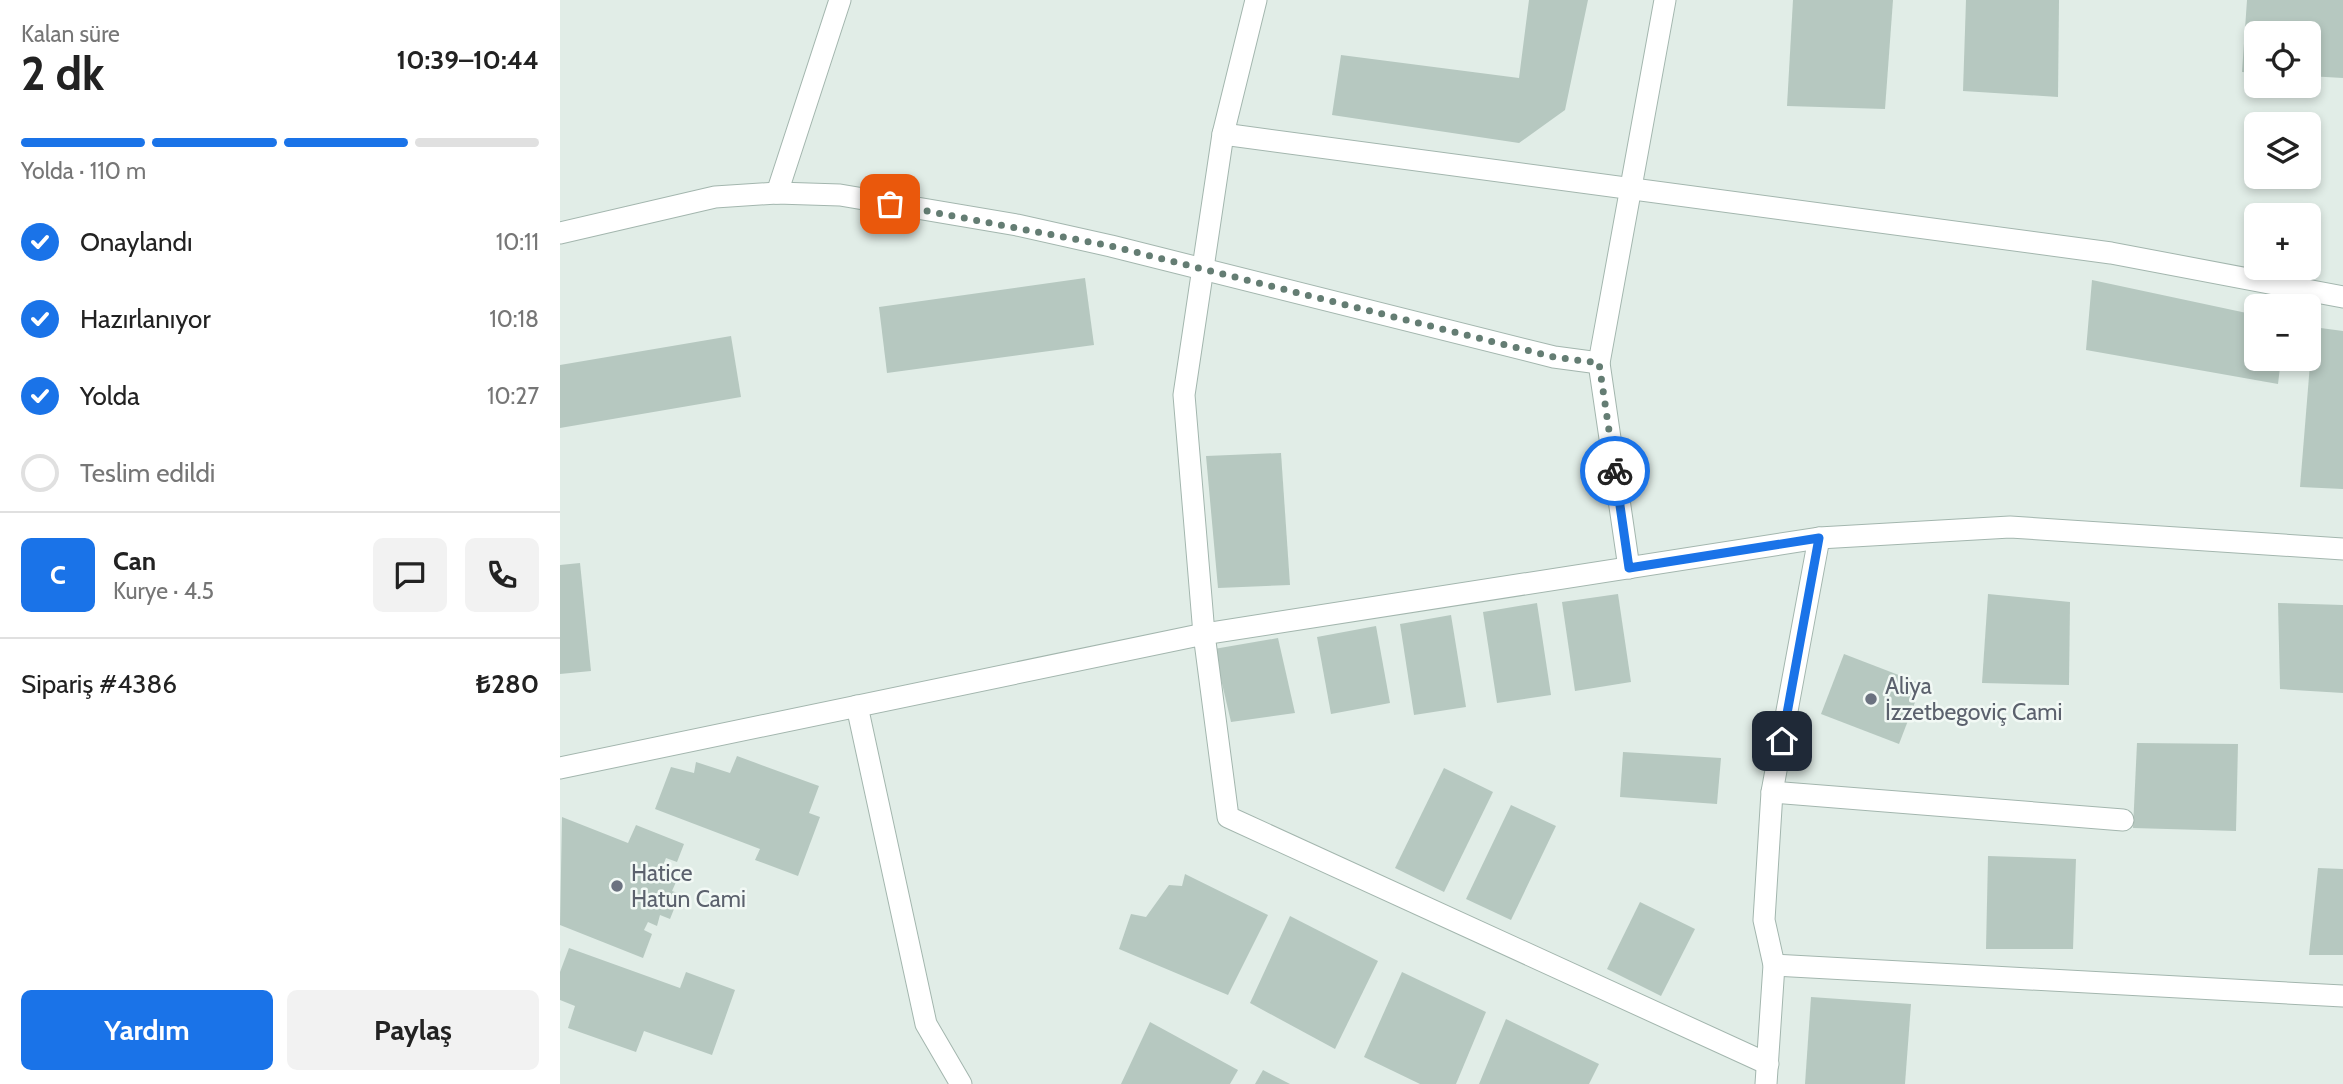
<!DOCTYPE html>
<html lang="tr">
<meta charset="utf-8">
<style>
:root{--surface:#fff;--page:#f2f2f2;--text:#222;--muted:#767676;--line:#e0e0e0;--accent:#1a73e8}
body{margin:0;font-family:Cabin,sans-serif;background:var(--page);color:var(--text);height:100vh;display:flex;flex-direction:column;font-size:26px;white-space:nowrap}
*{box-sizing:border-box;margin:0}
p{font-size:23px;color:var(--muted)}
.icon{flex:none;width:38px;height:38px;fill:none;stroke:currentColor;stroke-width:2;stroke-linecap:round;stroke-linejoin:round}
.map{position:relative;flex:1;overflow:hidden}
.side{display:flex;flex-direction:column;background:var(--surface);width:560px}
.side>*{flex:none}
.fabs{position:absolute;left:1684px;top:21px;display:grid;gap:14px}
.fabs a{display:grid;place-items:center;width:77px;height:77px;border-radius:10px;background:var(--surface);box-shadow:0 4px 10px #0003;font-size:35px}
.pin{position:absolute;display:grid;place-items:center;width:60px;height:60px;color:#fff;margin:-30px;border-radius:14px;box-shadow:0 4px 10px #0006}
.courier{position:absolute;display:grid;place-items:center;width:70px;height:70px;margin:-35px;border:5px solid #1a73e8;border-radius:50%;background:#fff;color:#222;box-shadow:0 2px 9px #0007}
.summary em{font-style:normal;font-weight:700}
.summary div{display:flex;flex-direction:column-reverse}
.summary{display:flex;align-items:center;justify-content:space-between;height:119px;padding:0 21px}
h1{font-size:46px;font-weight:700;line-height:52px}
.bar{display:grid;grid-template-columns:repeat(4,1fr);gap:10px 7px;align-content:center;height:84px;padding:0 21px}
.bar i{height:9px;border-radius:5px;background:var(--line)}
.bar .selected{background:var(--accent)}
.bar p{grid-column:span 4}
.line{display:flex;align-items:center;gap:18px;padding:0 21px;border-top:2px solid var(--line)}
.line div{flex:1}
.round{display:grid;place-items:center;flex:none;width:74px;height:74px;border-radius:10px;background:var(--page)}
ol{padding:0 21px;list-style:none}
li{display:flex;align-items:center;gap:21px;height:77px}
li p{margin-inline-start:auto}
li .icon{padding:7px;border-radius:50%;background:var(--accent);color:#fff;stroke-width:4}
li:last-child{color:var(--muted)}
li i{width:38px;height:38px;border:4px solid var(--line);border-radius:50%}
.primary-button{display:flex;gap:14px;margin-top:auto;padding:14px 21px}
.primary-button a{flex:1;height:80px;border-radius:10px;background:var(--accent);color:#fff;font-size:28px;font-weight:700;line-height:80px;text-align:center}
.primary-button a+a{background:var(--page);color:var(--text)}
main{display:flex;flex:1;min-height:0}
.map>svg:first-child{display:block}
.building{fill:#b6c8c0}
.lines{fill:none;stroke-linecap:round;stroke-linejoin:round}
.minor-casing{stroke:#a3b6ae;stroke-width:23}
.minor{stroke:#fff;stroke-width:21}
.done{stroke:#647d73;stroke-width:7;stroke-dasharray:0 12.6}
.route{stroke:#1a73e8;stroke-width:9}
.worship-dot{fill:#6b7280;stroke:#f2f9f5;stroke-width:2.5}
.labels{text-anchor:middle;stroke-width:5;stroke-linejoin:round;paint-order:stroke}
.worship-label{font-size:23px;fill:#5b616d;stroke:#f2f9f5;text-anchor:start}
</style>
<main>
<section class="side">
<div class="summary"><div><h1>2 dk</h1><p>Kalan süre</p></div><em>10:39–10:44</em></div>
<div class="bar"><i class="selected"></i><i class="selected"></i><i class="selected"></i><i></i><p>Yolda · 110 m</p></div>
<ol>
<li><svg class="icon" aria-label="check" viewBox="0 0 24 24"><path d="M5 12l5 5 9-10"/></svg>Onaylandı<p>10:11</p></li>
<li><svg class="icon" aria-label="check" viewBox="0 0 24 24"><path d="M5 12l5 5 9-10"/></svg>Hazırlanıyor<p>10:18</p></li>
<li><svg class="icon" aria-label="check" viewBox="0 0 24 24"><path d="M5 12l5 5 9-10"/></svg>Yolda<p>10:27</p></li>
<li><i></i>Teslim edildi</li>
</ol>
<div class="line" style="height:126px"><b class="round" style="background:var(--accent);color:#fff">C</b><div><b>Can</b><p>Kurye · 4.5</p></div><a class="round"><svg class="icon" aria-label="chat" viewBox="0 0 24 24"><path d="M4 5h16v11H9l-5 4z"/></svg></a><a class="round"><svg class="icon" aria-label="phone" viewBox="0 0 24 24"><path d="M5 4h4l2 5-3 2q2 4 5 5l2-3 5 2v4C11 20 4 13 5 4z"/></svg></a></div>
<div class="line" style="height:91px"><div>Sipariş #4386</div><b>₺280</b></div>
<div class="primary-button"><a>Yardım</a><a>Paylaş</a></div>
</section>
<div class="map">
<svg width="1783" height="1084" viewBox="0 0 1783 1084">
<rect width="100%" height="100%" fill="#e1ede7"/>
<g class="building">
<path d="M969,0h59l-23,110 -46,33 -187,-28 9,-60 178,23z"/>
<path d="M1233,0h100l-8,109 -98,-3z"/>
<path d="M1406,0h93l-1,97 -95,-6z"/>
<path d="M1687,0h96v78l-35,-2v-43h-52v40l-14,-1z"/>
<path d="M525,278l9,67 -207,28 -8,-66z"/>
<path d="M1532,280l164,35v44h25l-3,25 -192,-34z"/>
<path d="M1753,327l30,4v158l-43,-2z"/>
<path d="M171,336l10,61 -181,31v-63z"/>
<path d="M721,453l9,132 -72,3 -12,-132z"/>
<path d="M20,563l11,108 -31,3v-109z"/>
<path d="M1058,594l13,88 -56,9 -13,-89z"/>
<path d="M1428,594l82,8 -1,83 -87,-2z"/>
<path d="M977,603l14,92 -54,8 -14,-91z"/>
<path d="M1718,603l65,2v88l-63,-4z"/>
<path d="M891,615l15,92 -52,8 -14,-91z"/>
<path d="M816,626l14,77 -59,11 -14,-77z"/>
<path d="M718,638l17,75 -64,9 -17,-73z"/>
<path d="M1284,654l78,30 -23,60 -78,-30z"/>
<path d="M1577,743l101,1 -2,87 -103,-3z"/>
<path d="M1063,752l98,6 -4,46 -97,-7z"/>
<path d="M177,756l82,30 -10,27 11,4 -22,59 -43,-16 5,-11 -105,-40 16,-42 23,6 2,-11 34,11z"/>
<path d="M884,768l49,24 -49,100 -49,-24z"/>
<path d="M951,805l45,21 -45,94 -45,-21z"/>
<path d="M2,817l66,26 8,-18 48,19 -7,18 -11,-4 -7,17 17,7 -4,9 8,3 -10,25 -10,-4 -3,11 -9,-4 -4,8 8,4 -9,24 -83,-33z"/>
<path d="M1428,856l88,3 -3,90h-87z"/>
<path d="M1758,868l25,1v86h-34z"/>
<path d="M625,874l83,41 -40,80 -109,-46 12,-35 15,3 23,-32 13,1z"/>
<path d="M1080,902l55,27 -34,67 -54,-27z"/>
<path d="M730,916l88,45 -43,88 -85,-46z"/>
<path d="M9,948l111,40 6,-16 49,18 -23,65 -68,-24 -8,21 -68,-24 7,-22 -15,-6v-28z"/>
<path d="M842,972l84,40 -30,72h-36l-56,-27z"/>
<path d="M1251,997l100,7 -6,80h-100z"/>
<path d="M946,1019l93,45 -10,20h-110z"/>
<path d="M590,1022l88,48 -8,14h-109z"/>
<path d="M703,1070l27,14h-35z"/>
</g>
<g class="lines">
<defs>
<g id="minor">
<path d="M696,0l-33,134 -39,261 20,239 24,183 540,247"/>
<path d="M663,134l888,119 232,44"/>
<path d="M217,193l63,-193"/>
<path d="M0,233l155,-36 62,-4 63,2 177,30 94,21 443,111 45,6"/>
<path d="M1069,568l-30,-205 66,-363"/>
<path d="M297,706l69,318 35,60"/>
<path d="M0,768l644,-134 615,-96 191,-11 333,22"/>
<path d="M1212,792l351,28"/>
<path d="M1214,965l569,31"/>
<path d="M1206,1084l8,-119 -10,-45 8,-128 47,-254"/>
</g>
</defs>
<use href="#minor" class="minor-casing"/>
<use href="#minor" class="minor"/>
</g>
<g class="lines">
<path class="done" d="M330,204l221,42 443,111 45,6 16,108"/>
<path class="route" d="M1055,471l14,97 190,-30 -37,203"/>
</g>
<g class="worship-dot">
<circle cx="1311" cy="699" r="7"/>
<circle cx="57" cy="886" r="7"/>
</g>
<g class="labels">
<g class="worship-label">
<text x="1325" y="694">Aliya<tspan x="1325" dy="26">İzzetbegoviç Cami</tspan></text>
<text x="71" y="881">Hatice<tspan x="71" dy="26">Hatun Cami</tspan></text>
</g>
</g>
</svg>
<div class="fabs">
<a><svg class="icon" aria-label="locate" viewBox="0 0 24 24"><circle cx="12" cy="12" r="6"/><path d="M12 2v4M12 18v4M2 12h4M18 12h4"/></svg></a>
<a><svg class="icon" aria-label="layers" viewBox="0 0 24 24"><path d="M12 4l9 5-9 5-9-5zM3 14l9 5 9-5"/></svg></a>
<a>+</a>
<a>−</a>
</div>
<div class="pin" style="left:330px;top:204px;background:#ea580c"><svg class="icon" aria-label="bag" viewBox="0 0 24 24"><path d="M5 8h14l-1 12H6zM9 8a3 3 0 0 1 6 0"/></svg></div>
<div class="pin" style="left:1222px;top:741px;background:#1f2937"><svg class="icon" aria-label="home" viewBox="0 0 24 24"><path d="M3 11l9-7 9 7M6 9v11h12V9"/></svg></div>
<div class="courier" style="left:1055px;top:471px"><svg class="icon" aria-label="bike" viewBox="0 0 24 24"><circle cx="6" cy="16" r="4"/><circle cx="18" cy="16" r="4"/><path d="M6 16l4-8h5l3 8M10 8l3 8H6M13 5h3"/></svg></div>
</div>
</main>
